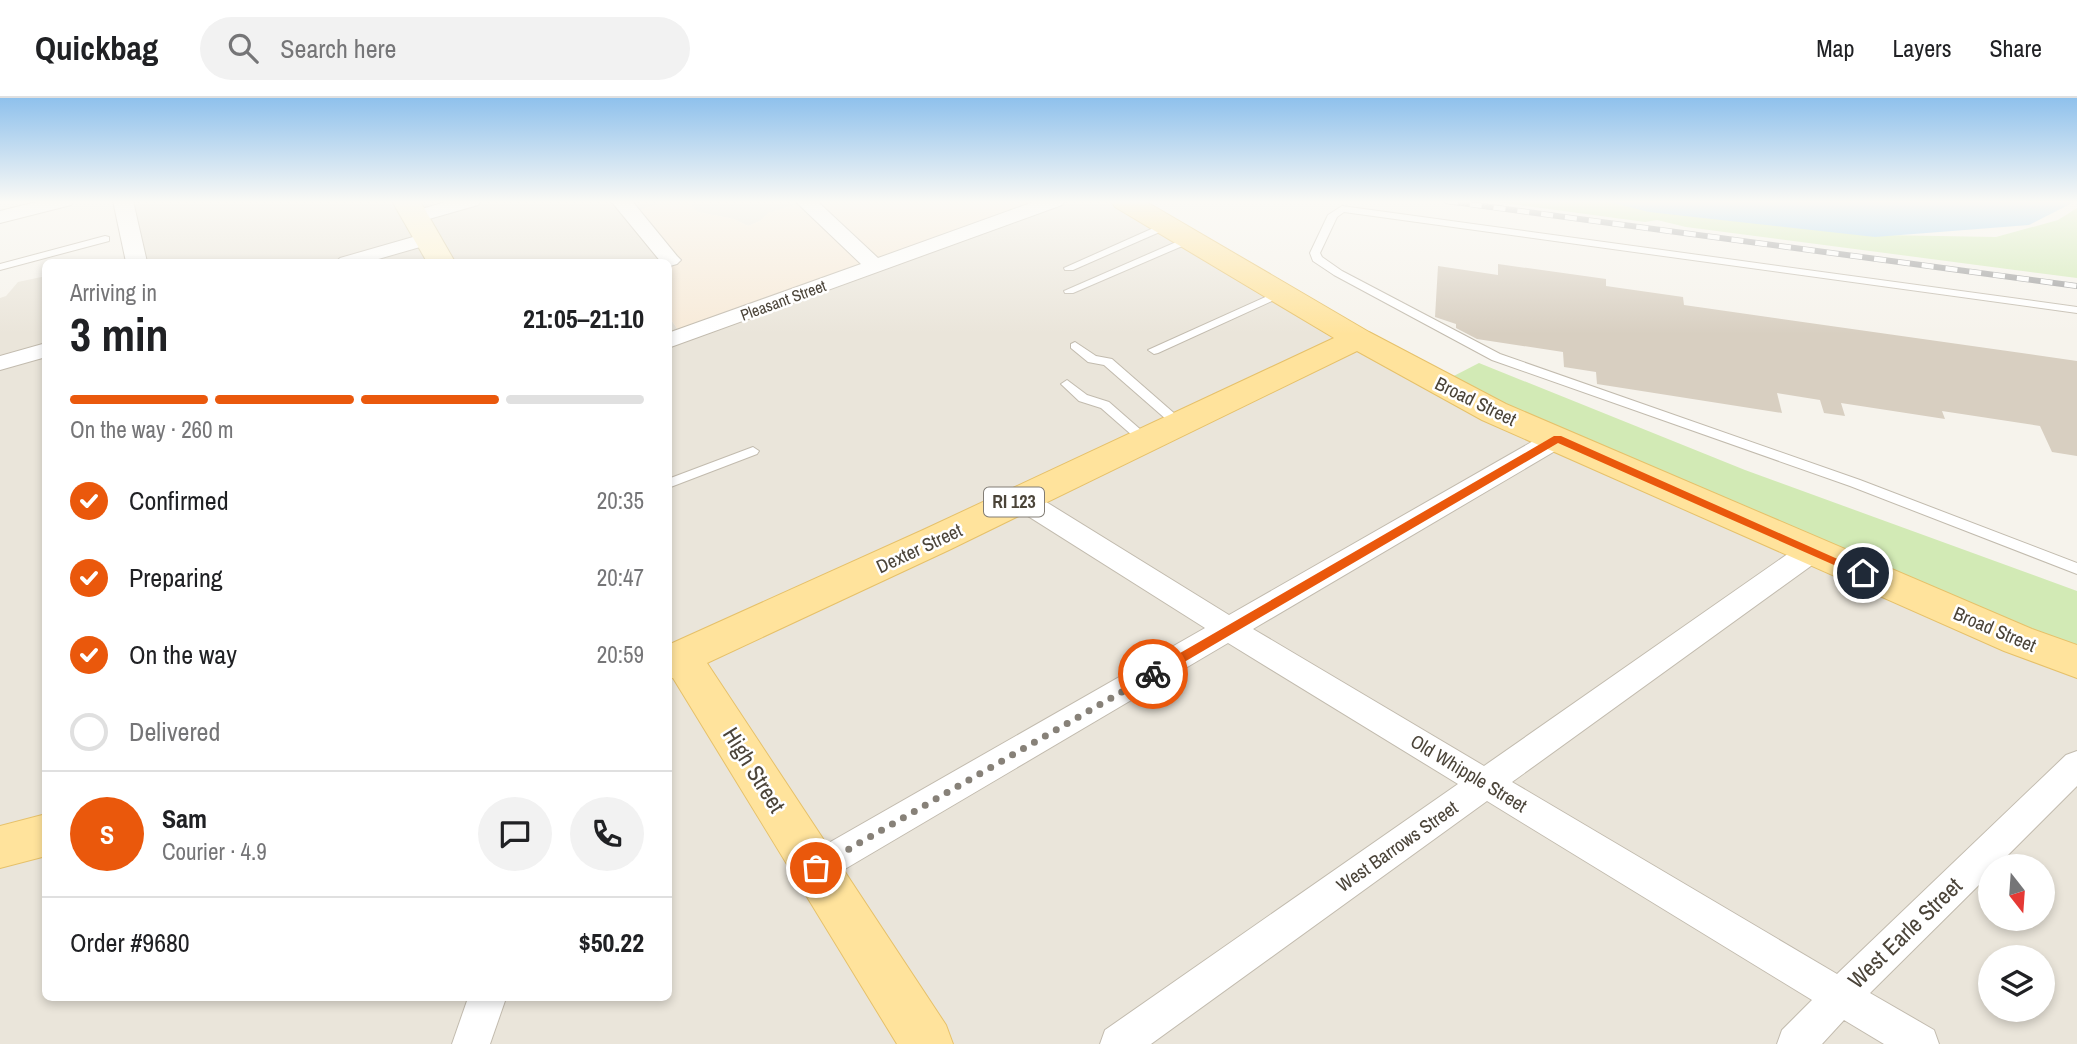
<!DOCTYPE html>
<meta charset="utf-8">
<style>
:root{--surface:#fff;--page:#f2f2f2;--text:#202124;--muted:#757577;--line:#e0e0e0;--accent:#ea580c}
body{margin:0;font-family:"Archivo Narrow",sans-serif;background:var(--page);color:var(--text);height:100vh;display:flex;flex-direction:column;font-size:26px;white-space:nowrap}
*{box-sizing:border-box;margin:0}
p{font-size:23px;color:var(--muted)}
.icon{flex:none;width:38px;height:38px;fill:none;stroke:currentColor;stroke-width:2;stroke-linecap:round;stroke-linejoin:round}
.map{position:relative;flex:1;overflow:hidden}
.drawer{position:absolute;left:42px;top:161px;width:630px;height:742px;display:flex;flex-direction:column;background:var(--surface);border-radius:10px;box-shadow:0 4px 10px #0003}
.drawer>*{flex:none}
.needle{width:46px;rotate:163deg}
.controls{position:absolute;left:1978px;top:756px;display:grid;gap:14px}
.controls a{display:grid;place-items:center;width:77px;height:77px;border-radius:50%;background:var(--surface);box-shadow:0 4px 10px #0003;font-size:35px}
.pin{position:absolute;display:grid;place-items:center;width:60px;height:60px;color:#fff;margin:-30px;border:4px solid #fff;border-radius:50%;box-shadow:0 2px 7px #0007}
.courier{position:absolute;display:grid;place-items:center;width:70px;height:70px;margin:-35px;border:5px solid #ea580c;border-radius:50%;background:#fff;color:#222;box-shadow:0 2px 9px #0007}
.head em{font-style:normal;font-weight:700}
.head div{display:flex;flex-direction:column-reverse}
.head{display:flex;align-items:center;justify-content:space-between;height:119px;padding:0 28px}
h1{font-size:46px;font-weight:700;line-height:52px}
.bar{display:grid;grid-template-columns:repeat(4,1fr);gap:10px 7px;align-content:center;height:84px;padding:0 28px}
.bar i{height:9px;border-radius:5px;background:var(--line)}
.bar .current{background:var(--accent)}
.bar p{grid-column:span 4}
.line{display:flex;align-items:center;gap:18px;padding:0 28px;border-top:2px solid var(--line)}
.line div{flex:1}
.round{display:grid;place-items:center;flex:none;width:74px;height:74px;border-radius:37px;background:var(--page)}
ol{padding:0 28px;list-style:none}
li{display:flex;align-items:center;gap:21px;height:77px}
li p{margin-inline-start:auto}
li .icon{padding:7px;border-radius:50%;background:var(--accent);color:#fff;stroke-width:4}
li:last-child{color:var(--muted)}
li i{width:38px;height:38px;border:4px solid var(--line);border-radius:50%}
header{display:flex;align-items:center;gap:42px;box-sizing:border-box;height:98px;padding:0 35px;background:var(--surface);border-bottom:2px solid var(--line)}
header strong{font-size:33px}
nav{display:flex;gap:38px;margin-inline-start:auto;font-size:24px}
.search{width:490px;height:63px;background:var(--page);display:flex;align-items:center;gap:18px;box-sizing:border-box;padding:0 24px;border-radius:38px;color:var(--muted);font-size:26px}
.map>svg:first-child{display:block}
.residential{fill:#eae5da;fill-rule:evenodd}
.commercial{fill:#f7ead8}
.green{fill:#d2eab5}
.water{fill:#a9d4f2}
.building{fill:#d8cfc1}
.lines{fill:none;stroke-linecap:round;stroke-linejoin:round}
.lane-casing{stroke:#c2bbae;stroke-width:2}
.street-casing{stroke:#c2bbae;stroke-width:2}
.secondary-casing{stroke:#d6c79b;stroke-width:2}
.primary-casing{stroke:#e6c16a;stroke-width:2}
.lane{fill:#fff;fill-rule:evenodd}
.street{fill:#fff;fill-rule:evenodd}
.secondary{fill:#fff3cd;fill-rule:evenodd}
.primary{fill:#ffe39c;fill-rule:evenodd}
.rail-casing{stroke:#9a9a9a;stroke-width:6}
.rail{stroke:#fff;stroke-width:4.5;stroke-dasharray:12;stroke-linecap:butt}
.route{fill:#ea580c}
.done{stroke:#878178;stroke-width:7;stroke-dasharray:0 12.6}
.labels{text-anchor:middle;stroke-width:5;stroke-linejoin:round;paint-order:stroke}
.far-street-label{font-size:16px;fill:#4b4439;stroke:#fff}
.shield{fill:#fff;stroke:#817c74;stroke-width:2}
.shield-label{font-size:18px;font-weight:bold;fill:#4b4439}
.street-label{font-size:19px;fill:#4b4439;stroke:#fff}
.near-street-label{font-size:23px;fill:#4b4439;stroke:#fff}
</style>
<header>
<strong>Quickbag</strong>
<div class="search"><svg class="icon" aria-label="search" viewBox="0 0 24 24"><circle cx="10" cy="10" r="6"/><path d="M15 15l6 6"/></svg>Search here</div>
<nav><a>Map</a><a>Layers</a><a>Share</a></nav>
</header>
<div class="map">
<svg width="2077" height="946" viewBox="0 0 2077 946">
<rect width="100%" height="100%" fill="#f6f3ec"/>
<g class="residential">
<path d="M122,103h543l-27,10 36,51 -5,5 -1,-5h-539l5,-1z"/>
<path d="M687,103h119l-37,12 -9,8 -12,5 -14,-7 -36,-7z"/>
<path d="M1052,103h73l300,169 652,282v392h-2077v-746l6,-2 12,-14 28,-6v722h622l1,-681 10,14zM1990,768h52v53h-52zM1990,859h52v53h-52z"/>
</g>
<path class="commercial" d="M665,103h22l11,11 36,7 14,7 12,-5 8,-8 38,-12h246l-373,130 -10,-14v-50l5,-5 -36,-51z"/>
<g class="green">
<path d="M1489,103h128l265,34 114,2 62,-17 19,-12v70l-391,-51 -29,-7 -12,2z"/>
<path d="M1479,265l266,107 332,121v61l-631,-272z"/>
</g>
<path class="water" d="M1606,103h470l-47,24 -154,12 -226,-25z"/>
<path class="building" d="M1498,166l108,15v7l77,11 1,8 393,56v95l-25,-4 -12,-26 -98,-15 3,8 -104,-16 4,13 -21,-3 -4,-13 -43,-7 5,20 -185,-29 -1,-12 -32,-5 -1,-15 -86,-13 -21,-11v-4l-21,-7 3,-51 60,9z"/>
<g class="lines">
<defs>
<g id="lane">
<path d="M1342,108l735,101v6l-733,-101 -7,5 -17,36 2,4 20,14 158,83 360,126 217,83v11l-227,-88 -358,-126 -158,-85 -21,-14 -3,-8 18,-38z"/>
<path d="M1167,124l5,3 -1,2 -98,43h-8l-1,-2z"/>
<path d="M105,138l4,1v4l-109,29v-6z"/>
<path d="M1190,138l4,1v4l-121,52h-8l-1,-2z"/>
<path d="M1281,192l4,1v4l-127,58 -4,1 -6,-4z"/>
<path d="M1075,244l21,14 16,3 71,62 2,3 -2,3h-8l-71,-62 -16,-3 -17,-14v-4z"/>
<path d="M1067,282l20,15 22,7 40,35 2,3 -2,3h-8l-40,-35 -22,-7 -18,-17z"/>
<path d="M753,349l6,4 -2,3 -89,34v-9z"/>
</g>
<g id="street">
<path d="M40,103h34l-3,4 -71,18v-12z"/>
<path d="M113,103h20l14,61h-21z"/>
<path d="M449,103h32l-3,4 -63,18 -7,-2 -3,-4 3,-4z"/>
<path d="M611,103h21l45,55 4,4 -4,4 -7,2 -2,-4h-7z"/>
<path d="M795,103h22l61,57 158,-57h29l-3,4 -394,143v-15l193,-69z"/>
<path d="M427,135l7,2 3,4 -3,4 -66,19h-32l4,-4z"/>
<path d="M46,245v14l-46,13v-14z"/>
<path d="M1558,332l9,2 4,6 -4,6 -314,185 231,137 318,-222 10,-3 10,3 4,7 -4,7 -310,224 325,192 229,-219 11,-4v35l-80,80h-7v8l-120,119 64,37 5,14h-55l-40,-24 -22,24h-45l5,-14 30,-30 -325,-199 -336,243h-51l5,-14 353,-246 -230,-141 -400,236 -12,5 -12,-5 -5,-11 5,-11 401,-229 -193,-122 -4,-7 4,-7 9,-2 9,2 199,123 320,-183z"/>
<path d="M468,900h38l-16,46h-38z"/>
</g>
<path id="secondary" d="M392,103h28l35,61h-28z"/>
<g id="primary">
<path d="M1111,103h34l224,131 137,72 526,225 45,16v33l-73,-27 -522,-231 -125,-69 -408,199 -242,113 239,362 7,19h-56l-224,-366 -5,1v-34l255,-115 411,-192 -219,-131z"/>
<path d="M46,716v42l-46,12v-42z"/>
</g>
</defs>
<use href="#lane" class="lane-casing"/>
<use href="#street" class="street-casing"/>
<use href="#secondary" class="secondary-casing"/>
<use href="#primary" class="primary-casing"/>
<use href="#lane" class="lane"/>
<use href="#street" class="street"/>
<use href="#secondary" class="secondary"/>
<use href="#primary" class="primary"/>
<defs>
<path id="rail" d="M1446,103l631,85"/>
</defs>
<use href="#rail" class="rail-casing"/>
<use href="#rail" class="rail"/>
</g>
<linearGradient id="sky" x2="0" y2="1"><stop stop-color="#8fc1ec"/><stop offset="0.44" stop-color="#fbfaf6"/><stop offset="1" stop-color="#fbfaf6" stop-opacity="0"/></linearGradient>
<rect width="2077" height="236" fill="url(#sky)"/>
<path class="route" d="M1554,338h7l308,137 -2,3h-8l-301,-133 -401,235h-8v-7z"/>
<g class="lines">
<path class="done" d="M816,770l337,-194"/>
</g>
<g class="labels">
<g class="far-street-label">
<text transform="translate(783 202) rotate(-20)" y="6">Pleasant Street</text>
</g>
<rect class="shield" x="984" y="389.5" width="60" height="29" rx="5"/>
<g class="shield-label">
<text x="1014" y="410">RI 123</text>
</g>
<g class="street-label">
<text transform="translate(1476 303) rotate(26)" y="7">Broad Street</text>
<text transform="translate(919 450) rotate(-25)" y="7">Dexter Street</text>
<text transform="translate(1995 531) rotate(23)" y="7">Broad Street</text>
<text transform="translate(1469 675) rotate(31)" y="7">Old Whipple Street</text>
<text transform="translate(1397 748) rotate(-35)" y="7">West Barrows Street</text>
</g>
<g class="near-street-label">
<text transform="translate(754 672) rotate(58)" y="8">High Street</text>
<text transform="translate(1905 835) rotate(-44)" y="8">West Earle Street</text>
</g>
</g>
</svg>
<div class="controls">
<a><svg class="needle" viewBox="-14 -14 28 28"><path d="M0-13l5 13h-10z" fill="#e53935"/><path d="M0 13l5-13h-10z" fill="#757577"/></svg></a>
<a><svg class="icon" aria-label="layers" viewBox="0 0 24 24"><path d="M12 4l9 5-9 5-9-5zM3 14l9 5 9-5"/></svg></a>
</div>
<div class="pin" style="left:816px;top:770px;background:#ea580c"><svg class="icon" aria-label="bag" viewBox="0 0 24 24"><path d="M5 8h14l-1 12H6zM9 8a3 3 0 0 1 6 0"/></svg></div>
<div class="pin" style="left:1863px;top:475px;background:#1f2937"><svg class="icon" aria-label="home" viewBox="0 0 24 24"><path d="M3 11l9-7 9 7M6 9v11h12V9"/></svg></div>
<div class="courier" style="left:1153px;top:576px"><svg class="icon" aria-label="bike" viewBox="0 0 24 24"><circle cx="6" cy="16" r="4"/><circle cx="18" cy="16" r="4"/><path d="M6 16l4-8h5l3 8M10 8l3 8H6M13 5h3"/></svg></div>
<section class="drawer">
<div class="head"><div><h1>3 min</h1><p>Arriving in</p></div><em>21:05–21:10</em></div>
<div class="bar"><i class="current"></i><i class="current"></i><i class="current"></i><i></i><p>On the way · 260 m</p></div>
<ol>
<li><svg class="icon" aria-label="check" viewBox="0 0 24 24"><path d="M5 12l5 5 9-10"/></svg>Confirmed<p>20:35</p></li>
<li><svg class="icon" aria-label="check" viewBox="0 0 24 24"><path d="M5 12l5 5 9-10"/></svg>Preparing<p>20:47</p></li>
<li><svg class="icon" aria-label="check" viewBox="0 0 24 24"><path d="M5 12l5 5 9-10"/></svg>On the way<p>20:59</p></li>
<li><i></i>Delivered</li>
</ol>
<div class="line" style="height:126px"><b class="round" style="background:var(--accent);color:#fff">S</b><div><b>Sam</b><p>Courier · 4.9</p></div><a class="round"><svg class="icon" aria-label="chat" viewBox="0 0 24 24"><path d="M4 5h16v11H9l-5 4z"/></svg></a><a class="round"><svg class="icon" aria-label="phone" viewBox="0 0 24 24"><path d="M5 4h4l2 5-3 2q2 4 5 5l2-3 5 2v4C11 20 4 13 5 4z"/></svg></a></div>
<div class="line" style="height:91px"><div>Order #9680</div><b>$50.22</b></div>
</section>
</div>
